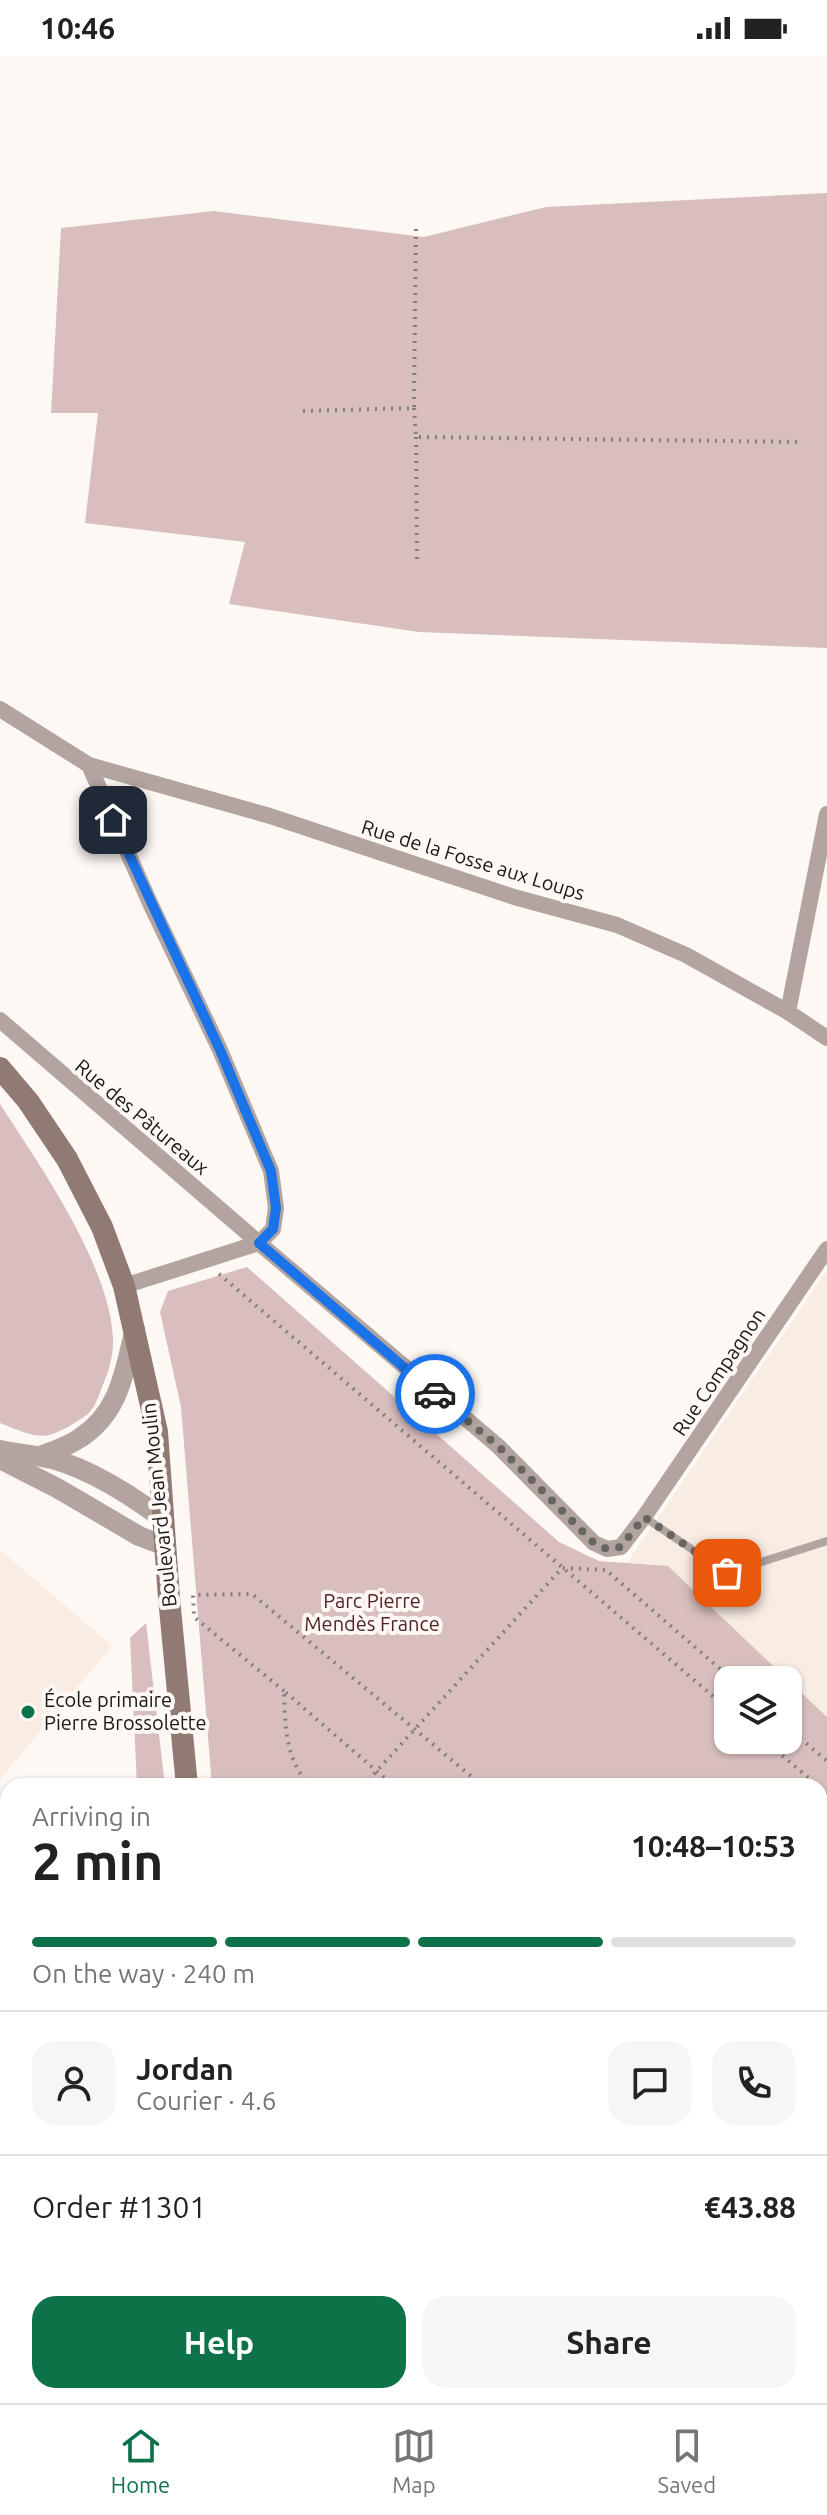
<!DOCTYPE html>
<meta charset="utf-8">
<style>
:root{--surface:#fff;--page:#f6f6f6;--text:#222;--muted:#767676;--line:#e0e0e0;--accent:#0e7249}
body{margin:0;font-family:Ubuntu,sans-serif;background:var(--page);color:var(--text);height:100vh;display:flex;flex-direction:column;font-size:30px;white-space:nowrap}
*{box-sizing:border-box;margin:0}
p{font-size:26px;color:var(--muted)}
.icon{flex:none;width:44px;height:44px;fill:none;stroke:currentColor;stroke-width:2;stroke-linecap:round;stroke-linejoin:round}
.map{position:relative;flex:1;overflow:hidden}
.details{position:absolute;left:0px;top:1722px;width:828px;height:626px;display:flex;flex-direction:column;background:var(--surface);border-radius:24px 24px 0 0;box-shadow:0 2px 6px #0004}
.details>*{flex:none}
.buttons{position:absolute;left:714px;top:1610px;display:grid;gap:16px}
.buttons a{display:grid;place-items:center;width:88px;height:88px;border-radius:16px;background:var(--surface);box-shadow:0 2px 6px #0004;font-size:40px}
.pin{position:absolute;display:grid;place-items:center;width:68px;height:68px;color:#fff;margin:-34px;border-radius:16px;box-shadow:0 4px 12px #0006}
.courier{position:absolute;display:grid;place-items:center;width:80px;height:80px;margin:-40px;border:6px solid #1a73e8;border-radius:50%;background:#fff;color:#222;box-shadow:0 2px 10px #0007}
.overview em{font-style:normal;font-weight:700}
.overview div{display:flex;flex-direction:column-reverse}
.overview{display:flex;align-items:center;justify-content:space-between;height:136px;padding:0 32px}
h1{font-size:52px;font-weight:700;line-height:60px}
.bar{display:grid;grid-template-columns:repeat(4,1fr);gap:12px 8px;align-content:center;height:96px;padding:0 32px}
.bar i{height:10px;border-radius:6px;background:var(--line)}
.bar .active{background:var(--accent)}
.bar p{grid-column:span 4}
.line{display:flex;align-items:center;gap:20px;padding:0 32px;border-top:2px solid var(--line)}
.line div{flex:1}
.round{display:grid;place-items:center;flex:none;width:84px;height:84px;border-radius:24px;background:var(--page)}
.action{display:flex;gap:16px;margin-top:auto;padding:16px 32px}
.action a{flex:1;height:92px;border-radius:24px;background:var(--accent);color:#fff;font-size:32px;font-weight:700;line-height:92px;text-align:center}
.action a+a{background:var(--page);color:var(--text)}
.status{display:flex;justify-content:space-between;align-items:center;height:56px;padding:0 40px;background:var(--surface);direction:ltr}
.status svg{height:22px;fill:currentColor}
.menu{display:flex;justify-content:space-around;align-items:center;height:112px;border-top:2px solid var(--line);background:var(--surface);font-size:22px;color:var(--muted)}
.menu a{display:grid;justify-items:center;gap:4px}
.menu .active{color:var(--accent)}
.map>svg:first-child{display:block}
.built{fill:#f9ece3}
.green{fill:#d8bfbe}
.lines{fill:none;stroke-linecap:round;stroke-linejoin:round}
.path{stroke:#827e7c;stroke-width:4;stroke-dasharray:2 6;stroke-linecap:butt}
.service{stroke:#b3a49f;stroke-width:8}
.minor{stroke:#b3a49f;stroke-width:16}
.tertiary{stroke:#b3a49f;stroke-width:20}
.secondary{stroke:#907a73;stroke-width:22}
.done{stroke:#686563;stroke-width:8;stroke-dasharray:0 14.4}
.route{stroke:#1a73e8;stroke-width:10}
.poi-dot{fill:#0e7249;stroke:#fef8f4;stroke-width:3}
.labels{text-anchor:middle;stroke-width:8;stroke-linejoin:round;paint-order:stroke}
.street-label{font-size:20px;fill:#181615;stroke:#fef8f4}
.park-label{font-size:20px;fill:#4f1f21;stroke:#fef8f4}
.poi-label{font-size:20px;fill:#181615;stroke:#fef8f4;text-anchor:start}
</style>
<div class="status"><b>10:46</b><svg viewBox="0 0 49 12"><path d="M0 12V9h3v3zM5 12V6h3v6zM10 12V3h3v9zM15 12V0h3v12zM26 1h20v11H26zM47 4h2v5h-2z"/></svg></div>
<div class="map">
<svg width="827" height="2347" viewBox="0 0 827 2347">
<rect width="100%" height="100%" fill="#fef8f4"/>
<g class="built">
<path d="M827,1214v447l-159,-151 -41,-3z"/>
<path d="M0,1494l112,96 -112,133z"/>
</g>
<g class="green">
<path d="M827,137v455l-408,-16 -190,-28 16,-62 -160,-19 13,-110h-47l10,-185 153,-17 210,26 122,-30z"/>
<path d="M0,1048c40,62 110,161 113,235 1,15 -5,35 -11,48 -4,11 -8,24 -18,30 -39,25 -42,23 -84,6z"/>
<path d="M247,1211l312,275 40,19 69,5 120,114h-60v60h60v-60l39,37v266l-7,3v-200h-608l-31,-379 -21,-95 8,-21z"/>
<path d="M146,1567l19,163h-28l-7,-148z"/>
<path d="M0,2029l8,6v237l-8,1z"/>
<path d="M8,2324v16h542l6,7h-556v-22z"/>
</g>
<g class="lines">
<g class="path">
<path d="M414,352l2,29 387,5"/>
<path d="M303,355l111,-3 2,-181"/>
<path d="M416,381l1,125"/>
<path d="M219,1218l509,435"/>
<path d="M284,1635l-90,-74 -1,-22 59,-1 231,192"/>
<path d="M788,1672l39,33"/>
<path d="M764,1684l54,46"/>
<path d="M311,1730c-26,-24 -26,-62 -27,-95l110,95"/>
<path d="M363,1730l199,-218 44,2 127,110"/>
<path d="M820,1732l7,6"/>
<path d="M820,1907l7,-3"/>
<path d="M820,1952l7,-4"/>
<path d="M820,1992l7,-4"/>
<path d="M0,2094l8,6"/>
<path d="M820,2101l7,-4"/>
<path d="M820,2134l7,-4"/>
<path d="M0,2239l8,-1"/>
<path d="M379,2340l2,7"/>
<path d="M172,2347l11,-7"/>
<path d="M387,2347l3,-7"/>
</g>
<g class="service">
<path d="M644,1461l83,56 100,-32"/>
<path d="M0,1788v49"/>
<path d="M820,2255l7,-3"/>
<path d="M685,2347l1,-7"/>
</g>
<g class="minor">
<path d="M0,653l89,56 61,138 70,147 51,121 5,37 -3,21 -14,14 239,203 96,97 13,6 14,-2 23,-30 183,-268"/>
<path d="M89,709l181,51 244,81 103,28 69,30 102,57 39,26"/>
<path d="M788,956l39,-198"/>
<path d="M0,964l259,223"/>
<path d="M124,1230l135,-43"/>
</g>
<g class="tertiary">
<path d="M0,1394c13,3 25,4 38,6 44,7 90,37 125,63"/>
<path d="M40,1400c13,-5 29,-10 40,-18 40,-26 44,-66 55,-109"/>
<path d="M0,1403l57,29 82,48 26,10"/>
</g>
<g class="secondary">
<path d="M0,1012l28,33 39,58 35,68 22,59 33,146 12,166 18,188"/>
<path d="M820,2167l7,-3"/>
<path d="M820,2201l7,-3"/>
</g>
</g>
<g class="lines">
<path class="done" d="M435,1338l63,52 96,97 13,6 14,-2 23,-30 83,56"/>
<path class="route" d="M113,764l107,230 51,121 5,37 -3,21 -14,14 176,151"/>
</g>
<circle class="poi-dot" cx="28" cy="1656" r="8"/>
<g class="labels">
<g class="street-label">
<text transform="translate(473 804) rotate(17)" y="7">Rue de la Fosse aux Loups</text>
<text transform="translate(142 1061) rotate(40)" y="7">Rue des Pâtureaux</text>
<text transform="translate(719 1316) rotate(-56)" y="7">Rue Compagnon</text>
<text transform="translate(159 1449) rotate(-96)" y="7">Boulevard Jean Moulin</text>
</g>
<g class="park-label">
<text x="372" y="1552">Parc Pierre<tspan x="372" dy="23">Mendès France</tspan></text>
</g>
<g class="poi-label">
<text x="44" y="1651">École primaire<tspan x="44" dy="23">Pierre Brossolette</tspan></text>
</g>
</g>
</svg>
<div class="buttons">
<a><svg class="icon" aria-label="layers" viewBox="0 0 24 24"><path d="M12 4l9 5-9 5-9-5zM3 14l9 5 9-5"/></svg></a>
</div>
<div class="pin" style="left:727px;top:1517px;background:#ea580c"><svg class="icon" aria-label="bag" viewBox="0 0 24 24"><path d="M5 8h14l-1 12H6zM9 8a3 3 0 0 1 6 0"/></svg></div>
<div class="pin" style="left:113px;top:764px;background:#1f2937"><svg class="icon" aria-label="home" viewBox="0 0 24 24"><path d="M3 11l9-7 9 7M6 9v11h12V9"/></svg></div>
<div class="courier" style="left:435px;top:1338px"><svg class="icon" aria-label="car" viewBox="0 0 24 24"><path d="M5 17H2v-5l4-1 3-4h7l3 4 3 1v5h-3M9 17h6M6 11h13"/><circle cx="7" cy="17" r="2"/><circle cx="17" cy="17" r="2"/></svg></div>
<section class="details">
<div class="overview"><div><h1>2 min</h1><p>Arriving in</p></div><em>10:48–10:53</em></div>
<div class="bar"><i class="active"></i><i class="active"></i><i class="active"></i><i></i><p>On the way · 240 m</p></div>
<div class="line" style="height:144px"><a class="round"><svg class="icon" aria-label="person" viewBox="0 0 24 24"><circle cx="12" cy="8" r="4"/><path d="M4 21q1-7 8-7t8 7"/></svg></a><div><b>Jordan</b><p>Courier · 4.6</p></div><a class="round"><svg class="icon" aria-label="chat" viewBox="0 0 24 24"><path d="M4 5h16v11H9l-5 4z"/></svg></a><a class="round"><svg class="icon" aria-label="phone" viewBox="0 0 24 24"><path d="M5 4h4l2 5-3 2q2 4 5 5l2-3 5 2v4C11 20 4 13 5 4z"/></svg></a></div>
<div class="line" style="height:104px"><div>Order #1301</div><b>€43.88</b></div>
<div class="action"><a>Help</a><a>Share</a></div>
</section>
</div>
<nav class="menu">
<a class="active"><svg class="icon" aria-label="home" viewBox="0 0 24 24"><path d="M3 11l9-7 9 7M6 9v11h12V9"/></svg>Home</a>
<a><svg class="icon" aria-label="map" viewBox="0 0 24 24"><path d="M3 6l6-2 6 2 6-2v14l-6 2-6-2-6 2zM9 4v14M15 6v14"/></svg>Map</a>
<a><svg class="icon" aria-label="saved" viewBox="0 0 24 24"><path d="M7 4h10v16l-5-4-5 4z"/></svg>Saved</a>
</nav>
